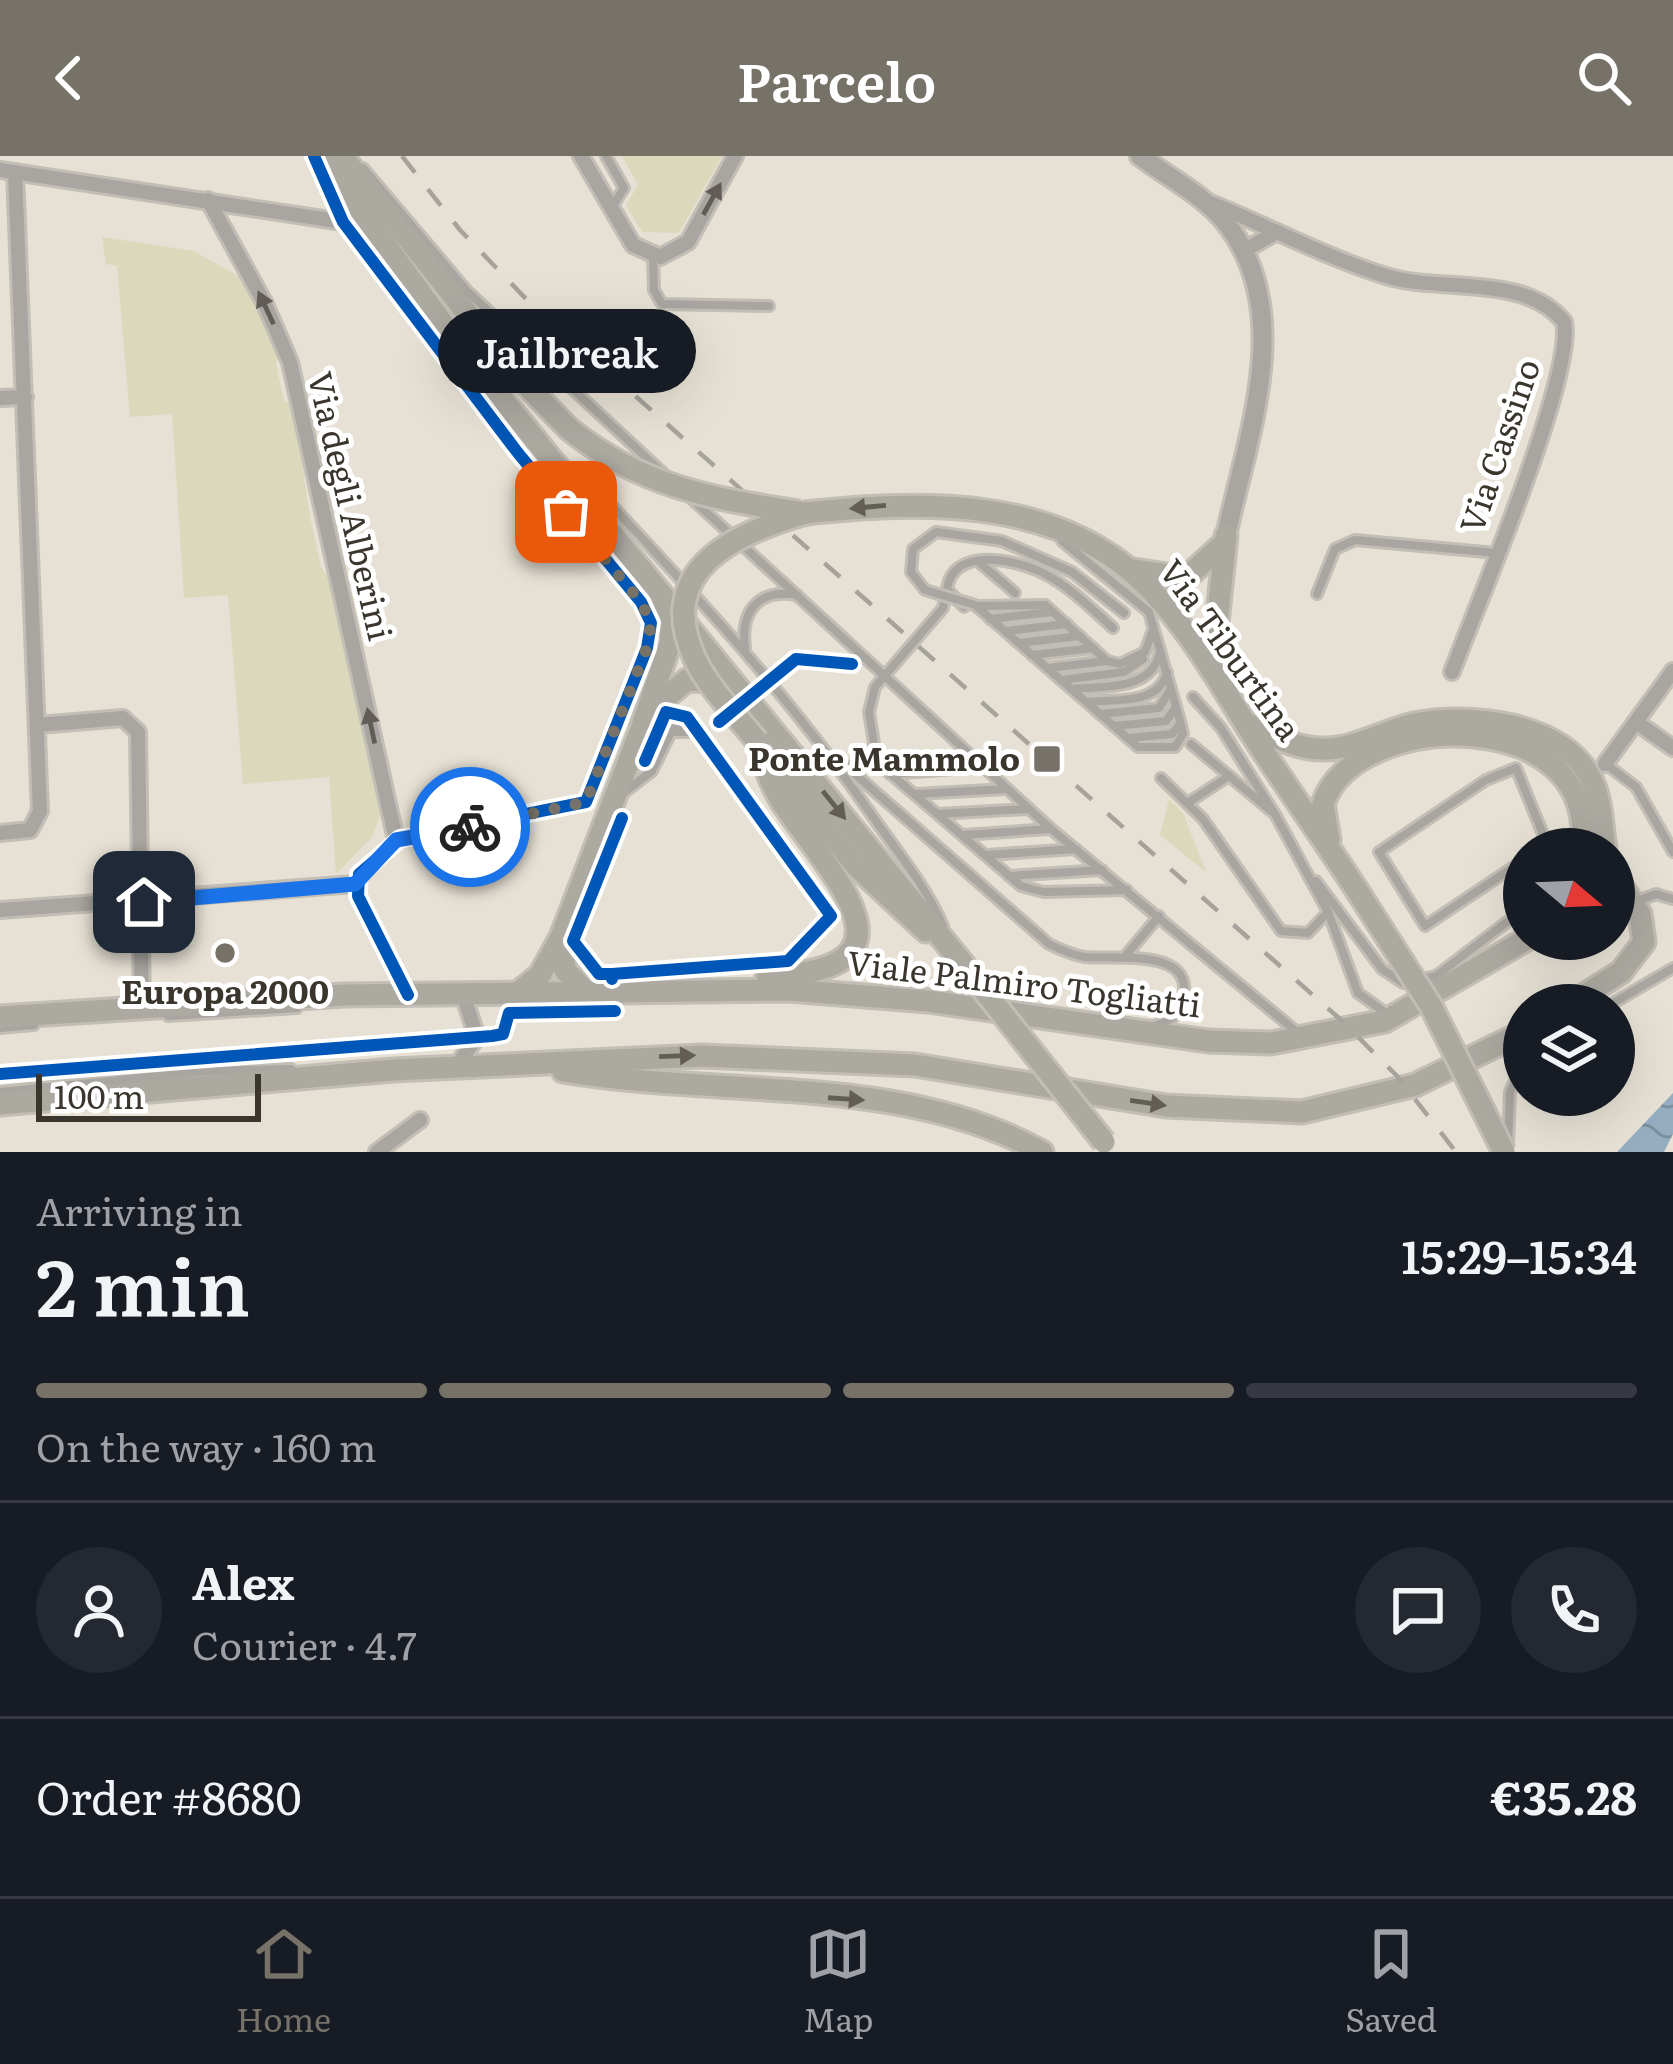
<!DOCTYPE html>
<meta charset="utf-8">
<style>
:root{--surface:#171b24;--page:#242831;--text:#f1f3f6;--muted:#9ea1a6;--line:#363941;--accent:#777268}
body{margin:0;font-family:Literata,serif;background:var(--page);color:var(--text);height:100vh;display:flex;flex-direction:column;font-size:45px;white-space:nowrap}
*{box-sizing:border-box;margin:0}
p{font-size:39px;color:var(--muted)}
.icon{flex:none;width:66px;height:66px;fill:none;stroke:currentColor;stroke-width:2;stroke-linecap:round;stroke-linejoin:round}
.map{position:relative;height:996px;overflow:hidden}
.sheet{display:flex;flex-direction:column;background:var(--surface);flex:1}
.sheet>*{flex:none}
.needle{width:78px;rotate:109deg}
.tools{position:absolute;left:1503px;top:672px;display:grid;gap:24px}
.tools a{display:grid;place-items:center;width:132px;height:132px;border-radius:50%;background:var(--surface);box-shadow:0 12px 48px #0002;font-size:60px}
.scale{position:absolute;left:36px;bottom:30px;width:225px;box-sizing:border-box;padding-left:12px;border:6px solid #3a362d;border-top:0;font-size:33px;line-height:42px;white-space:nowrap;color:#3a362d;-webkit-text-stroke:9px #fff;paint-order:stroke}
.pin{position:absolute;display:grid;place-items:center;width:102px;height:102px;color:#fff;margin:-51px;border-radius:24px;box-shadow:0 6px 18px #0006}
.courier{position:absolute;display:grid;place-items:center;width:120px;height:120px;margin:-60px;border:9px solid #1a73e8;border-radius:50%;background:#fff;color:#222;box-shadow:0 3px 15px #0007}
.bubble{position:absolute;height:84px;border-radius:42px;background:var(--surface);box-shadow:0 12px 48px #0002;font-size:39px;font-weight:600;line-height:84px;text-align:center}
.head em{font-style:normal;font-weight:600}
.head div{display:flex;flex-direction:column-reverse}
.head{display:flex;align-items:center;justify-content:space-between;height:204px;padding:0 36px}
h1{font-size:78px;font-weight:600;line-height:90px}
.bar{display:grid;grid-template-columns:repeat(4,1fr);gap:18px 12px;align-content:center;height:144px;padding:0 36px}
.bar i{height:15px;border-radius:9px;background:var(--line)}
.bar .selected{background:var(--accent)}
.bar p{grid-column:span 4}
.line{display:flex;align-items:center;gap:30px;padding:0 36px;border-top:3px solid var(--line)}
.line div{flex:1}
.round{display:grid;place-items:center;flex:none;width:126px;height:126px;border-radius:63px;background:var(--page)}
header{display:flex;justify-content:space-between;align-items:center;height:156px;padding:0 36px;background:var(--accent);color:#fff;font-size:54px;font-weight:600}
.tab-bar{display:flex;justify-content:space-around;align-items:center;height:168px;border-top:3px solid var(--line);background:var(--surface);font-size:33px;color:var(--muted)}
.tab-bar a{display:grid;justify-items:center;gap:6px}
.tab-bar .selected{color:var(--accent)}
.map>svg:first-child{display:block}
.green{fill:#dad9bc}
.water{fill:url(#water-waves)}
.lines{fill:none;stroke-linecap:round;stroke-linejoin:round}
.service-casing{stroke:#c3beb5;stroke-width:14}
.minor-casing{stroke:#c3beb5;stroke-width:20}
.tertiary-casing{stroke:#c3beb5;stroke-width:24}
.primary-casing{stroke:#c3beb5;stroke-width:27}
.service{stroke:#a9a6a1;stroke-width:8}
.minor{stroke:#a9a6a1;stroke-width:14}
.tertiary{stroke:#a9a6a1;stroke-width:18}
.primary{stroke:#aca9a1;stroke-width:21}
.rail{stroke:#a6a29c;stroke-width:4.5;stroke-dasharray:21 21;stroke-linecap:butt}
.service-bridge-casing{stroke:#c3beb5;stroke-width:14;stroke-linecap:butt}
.primary-bridge-casing{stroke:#c3beb5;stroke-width:27;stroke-linecap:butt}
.service-bridge{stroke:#a9a6a1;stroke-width:8}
.primary-bridge{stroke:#aca9a1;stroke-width:21}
.cycleway-casing{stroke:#fff;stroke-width:20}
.cycleway{stroke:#0057b8;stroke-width:12}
.oneway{fill:#615d56}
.oneway2{fill:#625e56}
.done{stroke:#777268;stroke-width:12;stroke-dasharray:0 21.6}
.route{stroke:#1a73e8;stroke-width:15}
.poi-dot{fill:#777268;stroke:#fff;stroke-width:4.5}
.labels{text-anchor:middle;stroke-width:10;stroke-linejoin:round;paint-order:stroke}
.street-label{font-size:33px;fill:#3a362d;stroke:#fff}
.poi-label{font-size:33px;font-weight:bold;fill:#3a362d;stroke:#fff;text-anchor:end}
</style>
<header><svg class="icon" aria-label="back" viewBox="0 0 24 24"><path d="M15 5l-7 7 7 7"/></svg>Parcelo<svg class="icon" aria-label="search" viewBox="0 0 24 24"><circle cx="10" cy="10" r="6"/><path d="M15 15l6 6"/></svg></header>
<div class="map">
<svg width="1673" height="996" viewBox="0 0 1673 996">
<defs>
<pattern id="water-waves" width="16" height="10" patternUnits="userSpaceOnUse" patternTransform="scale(3)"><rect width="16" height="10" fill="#95adc0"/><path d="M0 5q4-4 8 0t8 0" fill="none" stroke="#7b8e9c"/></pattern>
</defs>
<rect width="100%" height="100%" fill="#e7e1d5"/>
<g class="green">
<path d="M622,0h100l-43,77 -37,-1 -16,-27 12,-20z"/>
<path d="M102,81l92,14 46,26 40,76 -4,11 8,37 9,3 17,112 11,51 10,15 49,234 -8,21 -36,37 -7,-97 -86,7 -15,-189 -44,3 -12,-184 -42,3 -13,-151 -11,-2z"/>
<path d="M1169,643l14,14 23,59 -46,-37z"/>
</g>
<path class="water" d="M1673,937v41l-9,18h-47z"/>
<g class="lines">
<defs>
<g id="service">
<path d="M606,0l18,32 -12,19"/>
<path d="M363,12l105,124 195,181"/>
<path d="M653,100l1,34 8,14 107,2"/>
<path d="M572,314l26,21c98,104 194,208 275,326 25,36 53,69 70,109"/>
<path d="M692,343l359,330 246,203"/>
<path d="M1002,385l70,31 52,41"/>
<path d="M980,407l35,30"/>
<path d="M947,433l-4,19 -68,79 -6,25 6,38 11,20 135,116 23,6 83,-2"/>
<path d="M1317,438l18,-45 20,-9 141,13"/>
<path d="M975,449l163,142h37l8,-13 -3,-13 -31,-109 -87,-71"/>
<path d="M976,450l69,-1 62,56 13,3 25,-12 8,-22"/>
<path d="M964,451l-17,-18c6,-43 69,-30 98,-15 25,13 47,35 68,54"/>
<path d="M990,463l62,-7"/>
<path d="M1006,475l61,-7"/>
<path d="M1019,487l61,-7"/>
<path d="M745,492c-5,-37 14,-60 52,-53"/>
<path d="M1032,499l61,-7"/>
<path d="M1048,512l59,-7"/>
<path d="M1061,524l63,-8 19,-13"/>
<path d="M1072,533c32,-3 80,2 88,-37"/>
<path d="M1193,541l28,31 55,88 52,96 30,81 29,21"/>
<path d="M1087,546c28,-3 70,4 80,-29"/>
<path d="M1100,558l59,-6 11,-18"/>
<path d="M1114,570l52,-5 10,-14"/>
<path d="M1128,582l44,-4 8,-10"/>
<path d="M1191,588l80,67"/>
<path d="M840,605l209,183c12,6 23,11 36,13 28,3 114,-11 97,45 -4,15 -14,20 -28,24"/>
<path d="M655,607l11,-38 16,2"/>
<path d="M1607,609l29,22 37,65"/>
<path d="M890,618l92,-7"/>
<path d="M1161,622l42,41 78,112 27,2 20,-21"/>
<path d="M916,638l91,-5"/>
<path d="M621,639l31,-24 19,-39h17"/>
<path d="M1189,646l40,-26"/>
<path d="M938,658l91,-5"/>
<path d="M963,679l87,-6"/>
<path d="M986,699l90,-6"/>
<path d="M1524,704l-99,66 -46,-74 107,-72 30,-12 31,76 -7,5"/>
<path d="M1009,720l93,-6"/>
<path d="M1316,725l66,88 21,14 33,-7 88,-67"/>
<path d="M1635,746l21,-8 17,5"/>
<path d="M1127,798l32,-38"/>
<path d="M1610,849l63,-37"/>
<path d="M168,860l129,-8"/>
<path d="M0,872l34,-3"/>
<path d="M0,936l209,-21 82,-2"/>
<path d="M1508,989l2,-53 14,-31"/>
</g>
<g id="minor">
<path d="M581,0l52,89 27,12 28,-15 47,-86"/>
<path d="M315,2l28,64 175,231 123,149 10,21 -4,25 -61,154 -186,37 -41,35 -1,22 50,99"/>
<path d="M0,14l343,52"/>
<path d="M208,44l56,102 26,60 106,478"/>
<path d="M1213,48c57,23 114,54 173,72 54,17 139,-3 178,46 11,54 -88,285 -112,350"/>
<path d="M1243,95l34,-19"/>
<path d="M0,242l25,-1"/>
<path d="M1636,566l37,26"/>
<path d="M38,569l85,-7 15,14 4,276"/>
<path d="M1605,608l68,-93"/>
<path d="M0,677l30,-3 10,-19 -25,-639"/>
<path d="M0,754l355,-26"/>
<path d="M456,911l21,-30 -14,-43"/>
<path d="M377,996l43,-32"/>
</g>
<path id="tertiary" d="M1140,0c29,22 64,39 87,68 69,90 20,213 -1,312"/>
<g id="primary">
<path d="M321,0l141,194 493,604"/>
<path d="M342,0l172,216 55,57"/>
<path d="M806,357c116,-12 255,-18 344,76 38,39 67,89 95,134 39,62 83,121 122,183"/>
<path d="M1226,380l-9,87 11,63"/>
<path d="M1134,414l52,8 34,-31"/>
<path d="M655,550l32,-26 33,1"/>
<path d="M1247,568c24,11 50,26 78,25 30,0 59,-18 89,-25 54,-11 146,-2 176,53 12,22 11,48 15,72"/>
<path d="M757,585c7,21 13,42 25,61 46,70 151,169 -15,174"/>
<path d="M770,603l86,107 70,65"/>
<path d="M1329,684l-6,-36c31,-96 278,-101 259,45"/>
<path d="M561,781l4,33 21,22"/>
<path d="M518,837l22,-18 21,-38 79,-205 31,-92 -8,-40"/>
<path d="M1569,849l52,-33 23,-30 -4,-28 -26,-39"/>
<path d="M0,861l344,-22 445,-5 139,11 280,40 63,2 114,-22 142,-82"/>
<path d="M563,915c158,27 336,2 479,81"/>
<path d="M0,948l393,-34 309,-14 213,9 251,41 136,6 113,-27 109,-53"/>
</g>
</defs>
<use href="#service" class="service-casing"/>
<use href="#minor" class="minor-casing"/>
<use href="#tertiary" class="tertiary-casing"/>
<use href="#primary" class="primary-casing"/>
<use href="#service" class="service"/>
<use href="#minor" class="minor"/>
<use href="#tertiary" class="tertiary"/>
<use href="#primary" class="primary"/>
<path class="rail" d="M402,0l58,74 69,72 811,717 57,57 59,76"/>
<defs>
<path id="service-bridge" d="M975,449l-50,-15 -14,-18 2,-23 23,-17 66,9"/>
<g id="primary-bridge">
<path d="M569,273c71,57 143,70 230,83"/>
<path d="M757,585c-21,-26 -48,-52 -62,-82 -42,-91 42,-126 111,-146"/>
<path d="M1367,750l64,100 73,146"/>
<path d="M955,798l149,188"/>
</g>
</defs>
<use href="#service-bridge" class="service-bridge-casing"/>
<use href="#primary-bridge" class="primary-bridge-casing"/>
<use href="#service-bridge" class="service-bridge"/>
<use href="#primary-bridge" class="primary-bridge"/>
<defs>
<g id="cycleway">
<path d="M314,0l29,66 175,231 123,149 10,21 -4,25 -61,154 -186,37 -41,35 -1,22 50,99"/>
<path d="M719,566l77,-63 56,5"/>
<path d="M612,818h-13l-26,-33 49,-123"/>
<path d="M612,823v-5l176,-13 43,-45 -144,-199 -21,-5 -21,49"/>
<path d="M0,918l492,-38 11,-2 6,-21 106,-2"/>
</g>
</defs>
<use href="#cycleway" class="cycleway-casing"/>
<use href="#cycleway" class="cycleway"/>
</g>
<defs><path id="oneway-solid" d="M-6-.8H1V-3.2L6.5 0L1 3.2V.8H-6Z" transform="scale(3)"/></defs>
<g class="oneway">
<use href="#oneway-solid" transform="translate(712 43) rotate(-61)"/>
<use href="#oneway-solid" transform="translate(266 152) rotate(-115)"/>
<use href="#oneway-solid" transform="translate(371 570) rotate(-102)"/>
</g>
<g class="oneway2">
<use href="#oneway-solid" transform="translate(868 351) rotate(175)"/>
<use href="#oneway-solid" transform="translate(834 649) rotate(51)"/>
<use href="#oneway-solid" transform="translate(677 900) rotate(-2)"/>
<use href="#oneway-solid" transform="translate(846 943) rotate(4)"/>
<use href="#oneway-solid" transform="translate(1148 947) rotate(8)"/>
</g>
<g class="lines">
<path class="done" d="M470,671l116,-25 61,-154 4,-25 -10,-21 -75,-90"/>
<path class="route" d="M144,746l211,-18 41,-44 74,-13"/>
</g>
<g class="poi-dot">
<rect x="1032" y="588" width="30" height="30" rx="6"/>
<circle cx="225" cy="797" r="12"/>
</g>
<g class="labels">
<g class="street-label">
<text transform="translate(1500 290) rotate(-71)" y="12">Via Cassino</text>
<text transform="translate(350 350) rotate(77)" y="12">Via degli Alberini</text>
<text transform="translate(1230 494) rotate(54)" y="12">Via Tiburtina</text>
<text transform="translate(1024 828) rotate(7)" y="12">Viale Palmiro Togliatti</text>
</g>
<g class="poi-label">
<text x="1020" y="615">Ponte Mammolo</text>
<text x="225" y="848" text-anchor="middle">Europa 2000</text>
</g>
</g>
</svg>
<div class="tools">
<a><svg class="needle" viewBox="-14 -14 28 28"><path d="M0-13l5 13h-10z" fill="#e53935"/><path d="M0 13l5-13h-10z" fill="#9ea1a6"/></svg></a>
<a><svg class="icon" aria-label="layers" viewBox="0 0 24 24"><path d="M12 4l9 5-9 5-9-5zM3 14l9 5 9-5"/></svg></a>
</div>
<div class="scale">100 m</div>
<div class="pin" style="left:566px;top:356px;background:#ea580c"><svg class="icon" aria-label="bag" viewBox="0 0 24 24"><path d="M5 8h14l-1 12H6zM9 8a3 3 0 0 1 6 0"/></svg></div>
<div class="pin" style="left:144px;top:746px;background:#1f2937"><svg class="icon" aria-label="home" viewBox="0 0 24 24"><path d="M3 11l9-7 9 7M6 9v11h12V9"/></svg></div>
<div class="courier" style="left:470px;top:671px"><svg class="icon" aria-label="bike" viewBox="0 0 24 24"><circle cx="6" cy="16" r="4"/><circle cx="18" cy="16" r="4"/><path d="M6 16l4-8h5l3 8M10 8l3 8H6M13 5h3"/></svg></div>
<div class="bubble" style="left:438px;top:153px;width:258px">Jailbreak</div>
</div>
<section class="sheet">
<div class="head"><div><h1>2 min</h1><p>Arriving in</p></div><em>15:29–15:34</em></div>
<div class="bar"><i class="selected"></i><i class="selected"></i><i class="selected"></i><i></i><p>On the way · 160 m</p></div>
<div class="line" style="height:216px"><a class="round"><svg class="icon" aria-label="person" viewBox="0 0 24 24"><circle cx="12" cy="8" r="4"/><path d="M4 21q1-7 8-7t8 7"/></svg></a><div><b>Alex</b><p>Courier · 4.7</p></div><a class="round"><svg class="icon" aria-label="chat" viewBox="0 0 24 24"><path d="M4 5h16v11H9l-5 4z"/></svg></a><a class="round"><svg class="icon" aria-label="phone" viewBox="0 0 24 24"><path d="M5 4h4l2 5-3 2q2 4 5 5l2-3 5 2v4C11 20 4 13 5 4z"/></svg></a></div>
<div class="line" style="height:156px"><div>Order #8680</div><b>€35.28</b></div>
</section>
<nav class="tab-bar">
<a class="selected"><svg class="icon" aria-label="home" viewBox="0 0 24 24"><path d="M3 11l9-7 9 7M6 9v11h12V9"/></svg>Home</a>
<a><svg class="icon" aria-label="map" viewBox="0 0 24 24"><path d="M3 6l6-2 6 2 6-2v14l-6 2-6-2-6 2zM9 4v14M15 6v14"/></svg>Map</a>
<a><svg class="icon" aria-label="saved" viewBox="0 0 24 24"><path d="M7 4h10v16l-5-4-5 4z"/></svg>Saved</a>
</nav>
